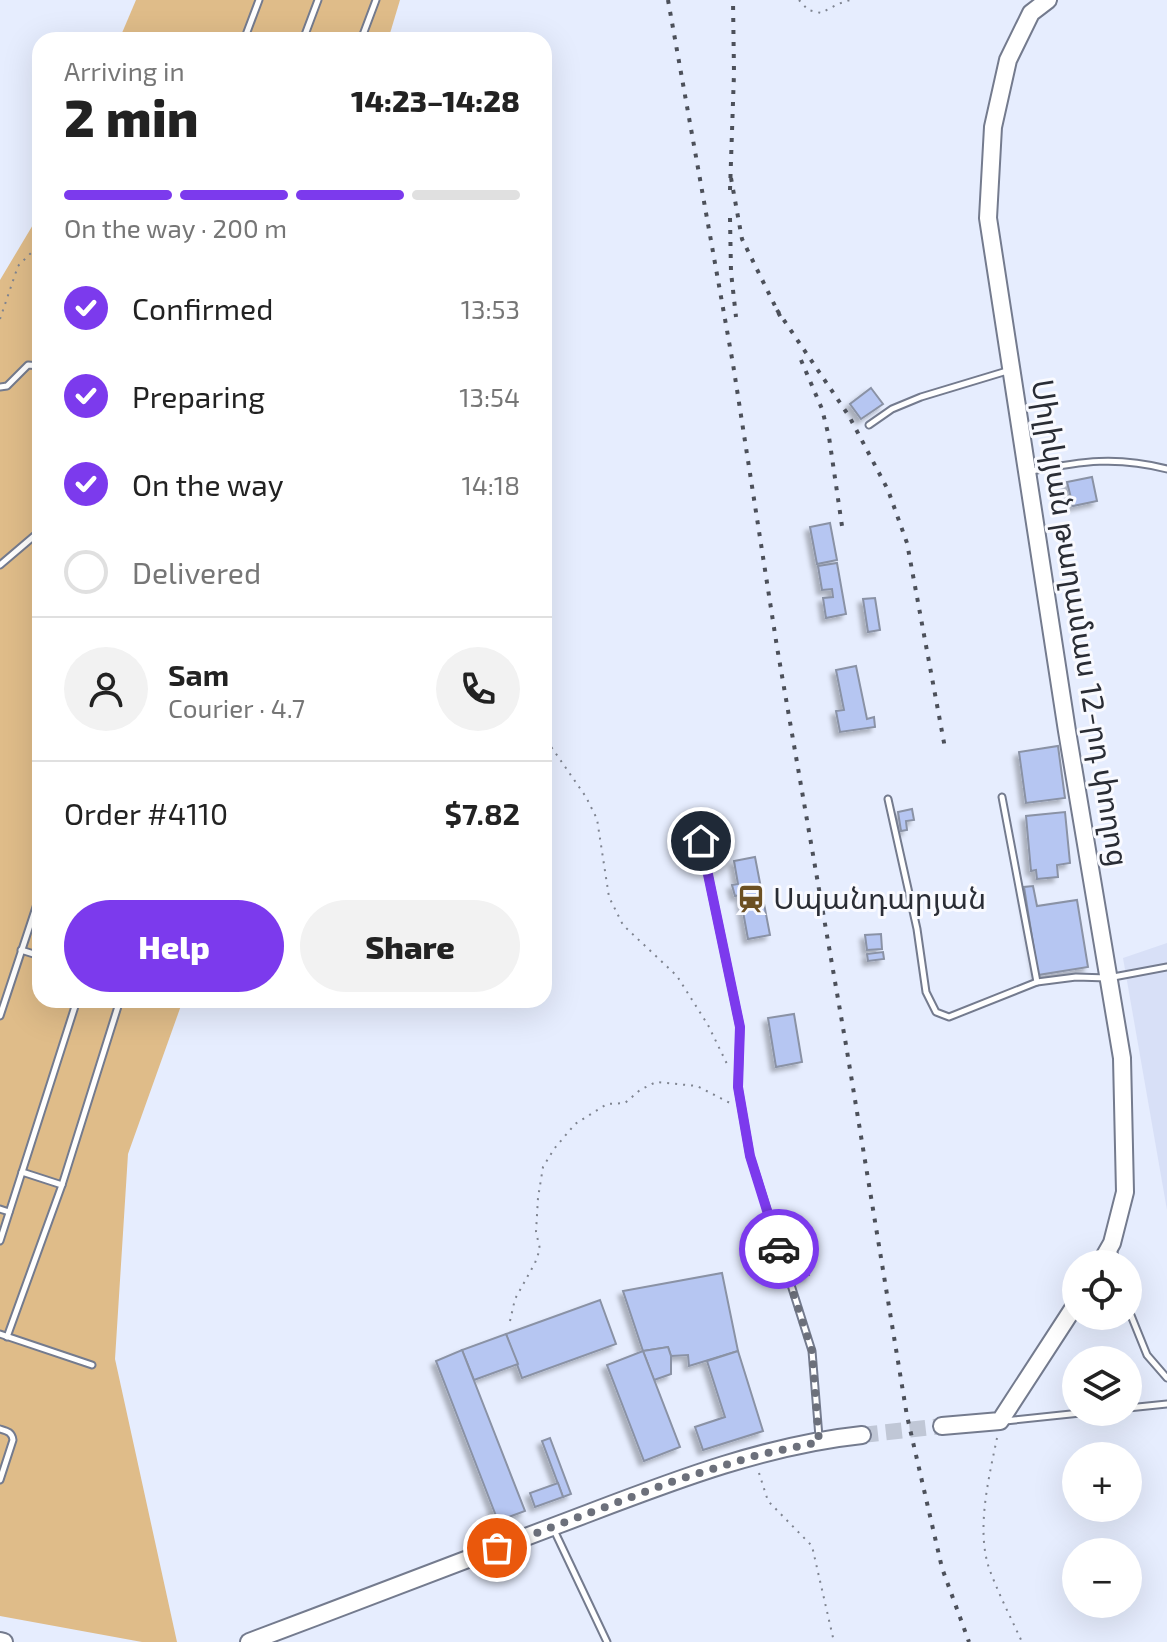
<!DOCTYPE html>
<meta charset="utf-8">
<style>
:root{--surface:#fff;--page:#f2f2f2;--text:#222;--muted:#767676;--line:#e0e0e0;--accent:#7c3aed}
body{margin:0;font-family:"Exo 2","Noto Sans Armenian",sans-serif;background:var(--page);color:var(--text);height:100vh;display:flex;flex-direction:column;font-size:30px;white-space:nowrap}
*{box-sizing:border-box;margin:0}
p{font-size:26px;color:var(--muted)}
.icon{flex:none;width:44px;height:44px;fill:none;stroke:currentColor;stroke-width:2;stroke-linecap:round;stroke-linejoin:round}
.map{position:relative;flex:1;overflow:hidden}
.side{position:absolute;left:32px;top:32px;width:520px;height:976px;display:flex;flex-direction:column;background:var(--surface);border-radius:24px;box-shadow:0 8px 32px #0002}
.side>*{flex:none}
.controls{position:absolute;left:1062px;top:1250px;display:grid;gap:16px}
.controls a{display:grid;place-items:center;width:80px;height:80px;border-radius:50%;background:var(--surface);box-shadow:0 8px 32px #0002;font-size:40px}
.pin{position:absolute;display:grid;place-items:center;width:68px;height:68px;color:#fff;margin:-34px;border:4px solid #fff;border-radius:50%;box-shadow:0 2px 8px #0007}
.courier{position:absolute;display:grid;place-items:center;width:80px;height:80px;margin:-40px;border:6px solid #7c3aed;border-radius:50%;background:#fff;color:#222;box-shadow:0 2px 10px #0007}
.summary em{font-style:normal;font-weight:800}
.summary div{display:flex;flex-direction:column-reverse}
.summary{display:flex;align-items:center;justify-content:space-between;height:136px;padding:0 32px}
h1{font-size:52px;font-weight:800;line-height:60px}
.bar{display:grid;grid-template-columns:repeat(4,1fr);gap:12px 8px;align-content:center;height:96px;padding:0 32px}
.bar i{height:10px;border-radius:6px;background:var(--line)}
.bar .current{background:var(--accent)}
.bar p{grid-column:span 4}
.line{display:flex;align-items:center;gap:20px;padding:0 32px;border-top:2px solid var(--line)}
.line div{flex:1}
.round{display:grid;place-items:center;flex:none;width:84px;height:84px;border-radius:42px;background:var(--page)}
ol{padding:0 32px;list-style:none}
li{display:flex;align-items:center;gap:24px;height:88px}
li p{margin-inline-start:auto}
li .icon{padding:8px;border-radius:50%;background:var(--accent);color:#fff;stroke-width:4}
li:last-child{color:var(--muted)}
li i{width:44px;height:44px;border:4px solid var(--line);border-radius:50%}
.action{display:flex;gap:16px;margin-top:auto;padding:16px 32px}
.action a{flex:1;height:92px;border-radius:48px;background:var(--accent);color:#fff;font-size:32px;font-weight:800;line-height:92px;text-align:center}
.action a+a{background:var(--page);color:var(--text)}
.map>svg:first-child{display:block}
.built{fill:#d8e0f7}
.green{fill:#dfbc89}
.building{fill:#b6c6f2;stroke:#8a92a5;stroke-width:2;filter:url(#shadow)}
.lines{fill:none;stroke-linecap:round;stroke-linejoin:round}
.secondary-tunnel{stroke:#c0c7d6;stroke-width:16;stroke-dasharray:16 8;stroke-linecap:butt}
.lane-casing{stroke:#747b8e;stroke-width:9}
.secondary-casing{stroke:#747b8e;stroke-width:20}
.path{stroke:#7f8490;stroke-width:2;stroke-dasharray:2 6;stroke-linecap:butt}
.lane{stroke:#fff;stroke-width:5}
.secondary{stroke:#fff;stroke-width:16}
.rail{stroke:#4c505a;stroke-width:4;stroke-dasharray:4 8;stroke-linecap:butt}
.done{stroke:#6c707b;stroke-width:8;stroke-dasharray:0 14.4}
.route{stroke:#7c3aed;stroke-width:10}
.labels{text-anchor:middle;stroke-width:6;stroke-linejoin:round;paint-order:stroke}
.street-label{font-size:30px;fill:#2a2d35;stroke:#f9faff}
.poi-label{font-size:30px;fill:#2a2d35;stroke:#f9faff;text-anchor:start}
</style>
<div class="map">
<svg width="1167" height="1642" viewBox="0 0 1167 1642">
<defs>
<filter id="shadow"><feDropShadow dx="-4.5" dy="4.5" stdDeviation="2" flood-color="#0004"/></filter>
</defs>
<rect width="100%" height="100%" fill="#e6edfe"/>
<path class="built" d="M1167,943v267l-44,-252z"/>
<g class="green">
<path d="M136,0h264l-12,40h-269z"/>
<path d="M40,213v787h143l-55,154 -13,205 62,283h-35l-142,-26v-1336z"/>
</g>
<g class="building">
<path d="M871,388l12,16 -22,15 -11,-15z"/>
<path d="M1092,477l5,24 -24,5 -6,-24z"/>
<path d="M830,523l7,37 -20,4 -7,-37z"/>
<path d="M837,563l9,51 -20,4 -3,-20 10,-1 -1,-8 -10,1 -4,-24z"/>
<path d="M875,598l5,32 -12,2 -5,-33z"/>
<path d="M856,666l11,53 7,-2 1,10 -35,5 -4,-21 8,-1 -8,-40z"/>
<path d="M1058,746l7,52 -39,5 -7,-51z"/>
<path d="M912,809l2,11 -8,1 1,9 -6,1 -3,-19z"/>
<path d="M1065,812l5,51 -13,2 1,12 -21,2 -1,-9 -5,1 -5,-55z"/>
<path d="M755,857l15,78 -22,4 -8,-44 -5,1 -3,-11 6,-1 -4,-23z"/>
<path d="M1033,886l4,20 40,-6 11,67 -50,8 -14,-88z"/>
<path d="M881,934l1,15 -15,1 -2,-15z"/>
<path d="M883,952l1,7 -16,2 -1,-7z"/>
<path d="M794,1014l8,48 -26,5 -8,-49z"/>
<path d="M808,1263l1,12 -10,1 -2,-12z"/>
<path d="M722,1273l16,78 -49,15 -1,-11 -17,1 -3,-9 -25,4 -20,-60z"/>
<path d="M600,1300l16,44 -94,34 -16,-44z"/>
<path d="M506,1334l12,30 -44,16 -12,-30z"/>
<path d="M668,1347l3,9v18l-17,6 -11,-29z"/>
<path d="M462,1350l63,161 -27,10 -62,-160z"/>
<path d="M643,1351l37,96 -36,14 -37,-96z"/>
<path d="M738,1351l25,80 -60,19 -8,-23 30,-10 -18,-56z"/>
<path d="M550,1438l21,56 -8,3 -21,-56z"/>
<path d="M558,1483l5,14 -28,10 -5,-14z"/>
</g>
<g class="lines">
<path class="secondary-tunnel" d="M862,1435l80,-9"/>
<defs>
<g id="lane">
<path d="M244,40l15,-40"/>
<path d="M303,40l15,-40"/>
<path d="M361,40l15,-40"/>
<path d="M0,387l7,-1 21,-21 12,1"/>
<path d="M869,425l23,-16 29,-12 86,-26"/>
<path d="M1032,471c50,-10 85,-15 135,-2"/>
<path d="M0,565l40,-34"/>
<path d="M1002,797l35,185 39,-5 32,1 59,-11"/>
<path d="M888,799l29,130 9,63 10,20 13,5 88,-35"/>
<path d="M701,841l39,186 -2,60 12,69 62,195 7,86"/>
<path d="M21,950l19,6"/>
<path d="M0,1016l40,-121"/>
<path d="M22,1172l40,13"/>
<path d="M0,1209l9,3"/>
<path d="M0,1241l77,-241"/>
<path d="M1113,1249l4,15"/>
<path d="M1128,1308l19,47 20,23"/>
<path d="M0,1334l92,31"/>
<path d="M7,1337l55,-152 58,-185"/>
<path d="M1128,1408l39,-4"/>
<path d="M1005,1421l85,-9"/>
<path d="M0,1429c7,2 12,3 13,11l-13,40"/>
<path d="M553,1528l54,114"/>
</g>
<g id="secondary">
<path d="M1048,0l-17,13 -23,47 -15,67 -5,91 79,513 55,327 3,134 -13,51 -12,21"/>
<path d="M942,1426l58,-5 76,-117"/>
<path d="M0,1641l4,1"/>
<path d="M249,1642c104,-39 208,-79 311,-118 98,-37 197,-78 302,-89"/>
</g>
</defs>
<use href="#lane" class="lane-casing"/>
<use href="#secondary" class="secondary-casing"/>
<g class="path">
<path d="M799,0l9,10 13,3 17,-9 12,-4"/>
<path d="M0,319l18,-53 22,-22"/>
<path d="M544,733l8,15 34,49 11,22 12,78 14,28 54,51 31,49 21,43"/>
<path d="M510,1321l5,-22 20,-36 5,-14 -4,-17 2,-34 5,-31 11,-18 21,-25 32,-20 18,-1 15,-13 16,-8 41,4 33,17"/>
<path d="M997,1438c-8,39 -21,91 -8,130 9,25 22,50 33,74"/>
<path d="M759,1473l9,28 44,45 22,96"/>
</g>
<use href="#lane" class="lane"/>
<use href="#secondary" class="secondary"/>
<g class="rail">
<path d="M668,0l65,364 44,283 69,398 61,371 35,152 27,74"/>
<path d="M731,178l11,61 40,81"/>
<path d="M730,190l4,-117 -1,-73"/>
<path d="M730,218l1,54 5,45"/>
<path d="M777,310l72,106 39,74 19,53 38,205"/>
<path d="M801,360l21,49 7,28 13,89"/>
</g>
</g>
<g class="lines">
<path class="done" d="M497,1548l174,-66 83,-26 65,-14 -7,-91 -33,-102"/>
<path class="route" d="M701,841l39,186 -2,60 12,69 29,93"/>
</g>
<defs>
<symbol id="station-bare" viewBox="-9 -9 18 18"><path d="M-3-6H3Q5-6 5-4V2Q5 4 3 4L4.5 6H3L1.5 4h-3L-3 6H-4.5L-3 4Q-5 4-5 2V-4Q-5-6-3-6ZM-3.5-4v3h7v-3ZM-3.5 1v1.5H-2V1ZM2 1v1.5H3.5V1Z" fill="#6c5023" stroke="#f9faff" stroke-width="2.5" paint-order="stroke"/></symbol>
</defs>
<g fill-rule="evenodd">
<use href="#station-bare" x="731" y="879" width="40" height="40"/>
</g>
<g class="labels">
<g class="street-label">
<text transform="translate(1080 623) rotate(81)" y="10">Սիլիկյան թաղամաս 12-րդ փողոց</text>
</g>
<g class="poi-label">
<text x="773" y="909">Սպանդարյան</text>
</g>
</g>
</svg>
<div class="controls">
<a><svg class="icon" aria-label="locate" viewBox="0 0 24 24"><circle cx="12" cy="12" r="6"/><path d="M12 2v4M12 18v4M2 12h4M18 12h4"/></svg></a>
<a><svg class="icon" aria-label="layers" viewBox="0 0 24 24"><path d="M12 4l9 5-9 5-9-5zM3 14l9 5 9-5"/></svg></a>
<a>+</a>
<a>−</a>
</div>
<div class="pin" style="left:497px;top:1548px;background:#ea580c"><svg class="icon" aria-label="bag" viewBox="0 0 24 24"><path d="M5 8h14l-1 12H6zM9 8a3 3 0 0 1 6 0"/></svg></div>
<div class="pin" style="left:701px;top:841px;background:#1f2937"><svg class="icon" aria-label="home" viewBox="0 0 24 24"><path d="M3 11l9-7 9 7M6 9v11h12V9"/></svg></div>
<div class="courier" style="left:779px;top:1249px"><svg class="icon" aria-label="car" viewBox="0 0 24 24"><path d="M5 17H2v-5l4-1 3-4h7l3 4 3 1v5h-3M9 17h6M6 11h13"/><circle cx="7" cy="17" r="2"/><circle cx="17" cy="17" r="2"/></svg></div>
<section class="side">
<div class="summary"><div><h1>2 min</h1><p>Arriving in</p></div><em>14:23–14:28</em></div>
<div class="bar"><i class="current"></i><i class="current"></i><i class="current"></i><i></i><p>On the way · 200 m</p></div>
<ol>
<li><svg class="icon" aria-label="check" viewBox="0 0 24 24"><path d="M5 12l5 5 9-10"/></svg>Confirmed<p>13:53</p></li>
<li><svg class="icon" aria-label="check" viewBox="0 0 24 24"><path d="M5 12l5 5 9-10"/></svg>Preparing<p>13:54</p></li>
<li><svg class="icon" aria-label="check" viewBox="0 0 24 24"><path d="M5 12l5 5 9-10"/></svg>On the way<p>14:18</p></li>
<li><i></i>Delivered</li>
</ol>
<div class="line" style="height:144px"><a class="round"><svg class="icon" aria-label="person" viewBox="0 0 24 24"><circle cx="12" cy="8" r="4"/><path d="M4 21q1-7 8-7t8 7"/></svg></a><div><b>Sam</b><p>Courier · 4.7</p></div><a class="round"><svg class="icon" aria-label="phone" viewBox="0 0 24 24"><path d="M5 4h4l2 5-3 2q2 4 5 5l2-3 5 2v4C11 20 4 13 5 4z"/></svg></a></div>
<div class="line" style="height:104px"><div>Order #4110</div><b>$7.82</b></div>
<div class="action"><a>Help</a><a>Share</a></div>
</section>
</div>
